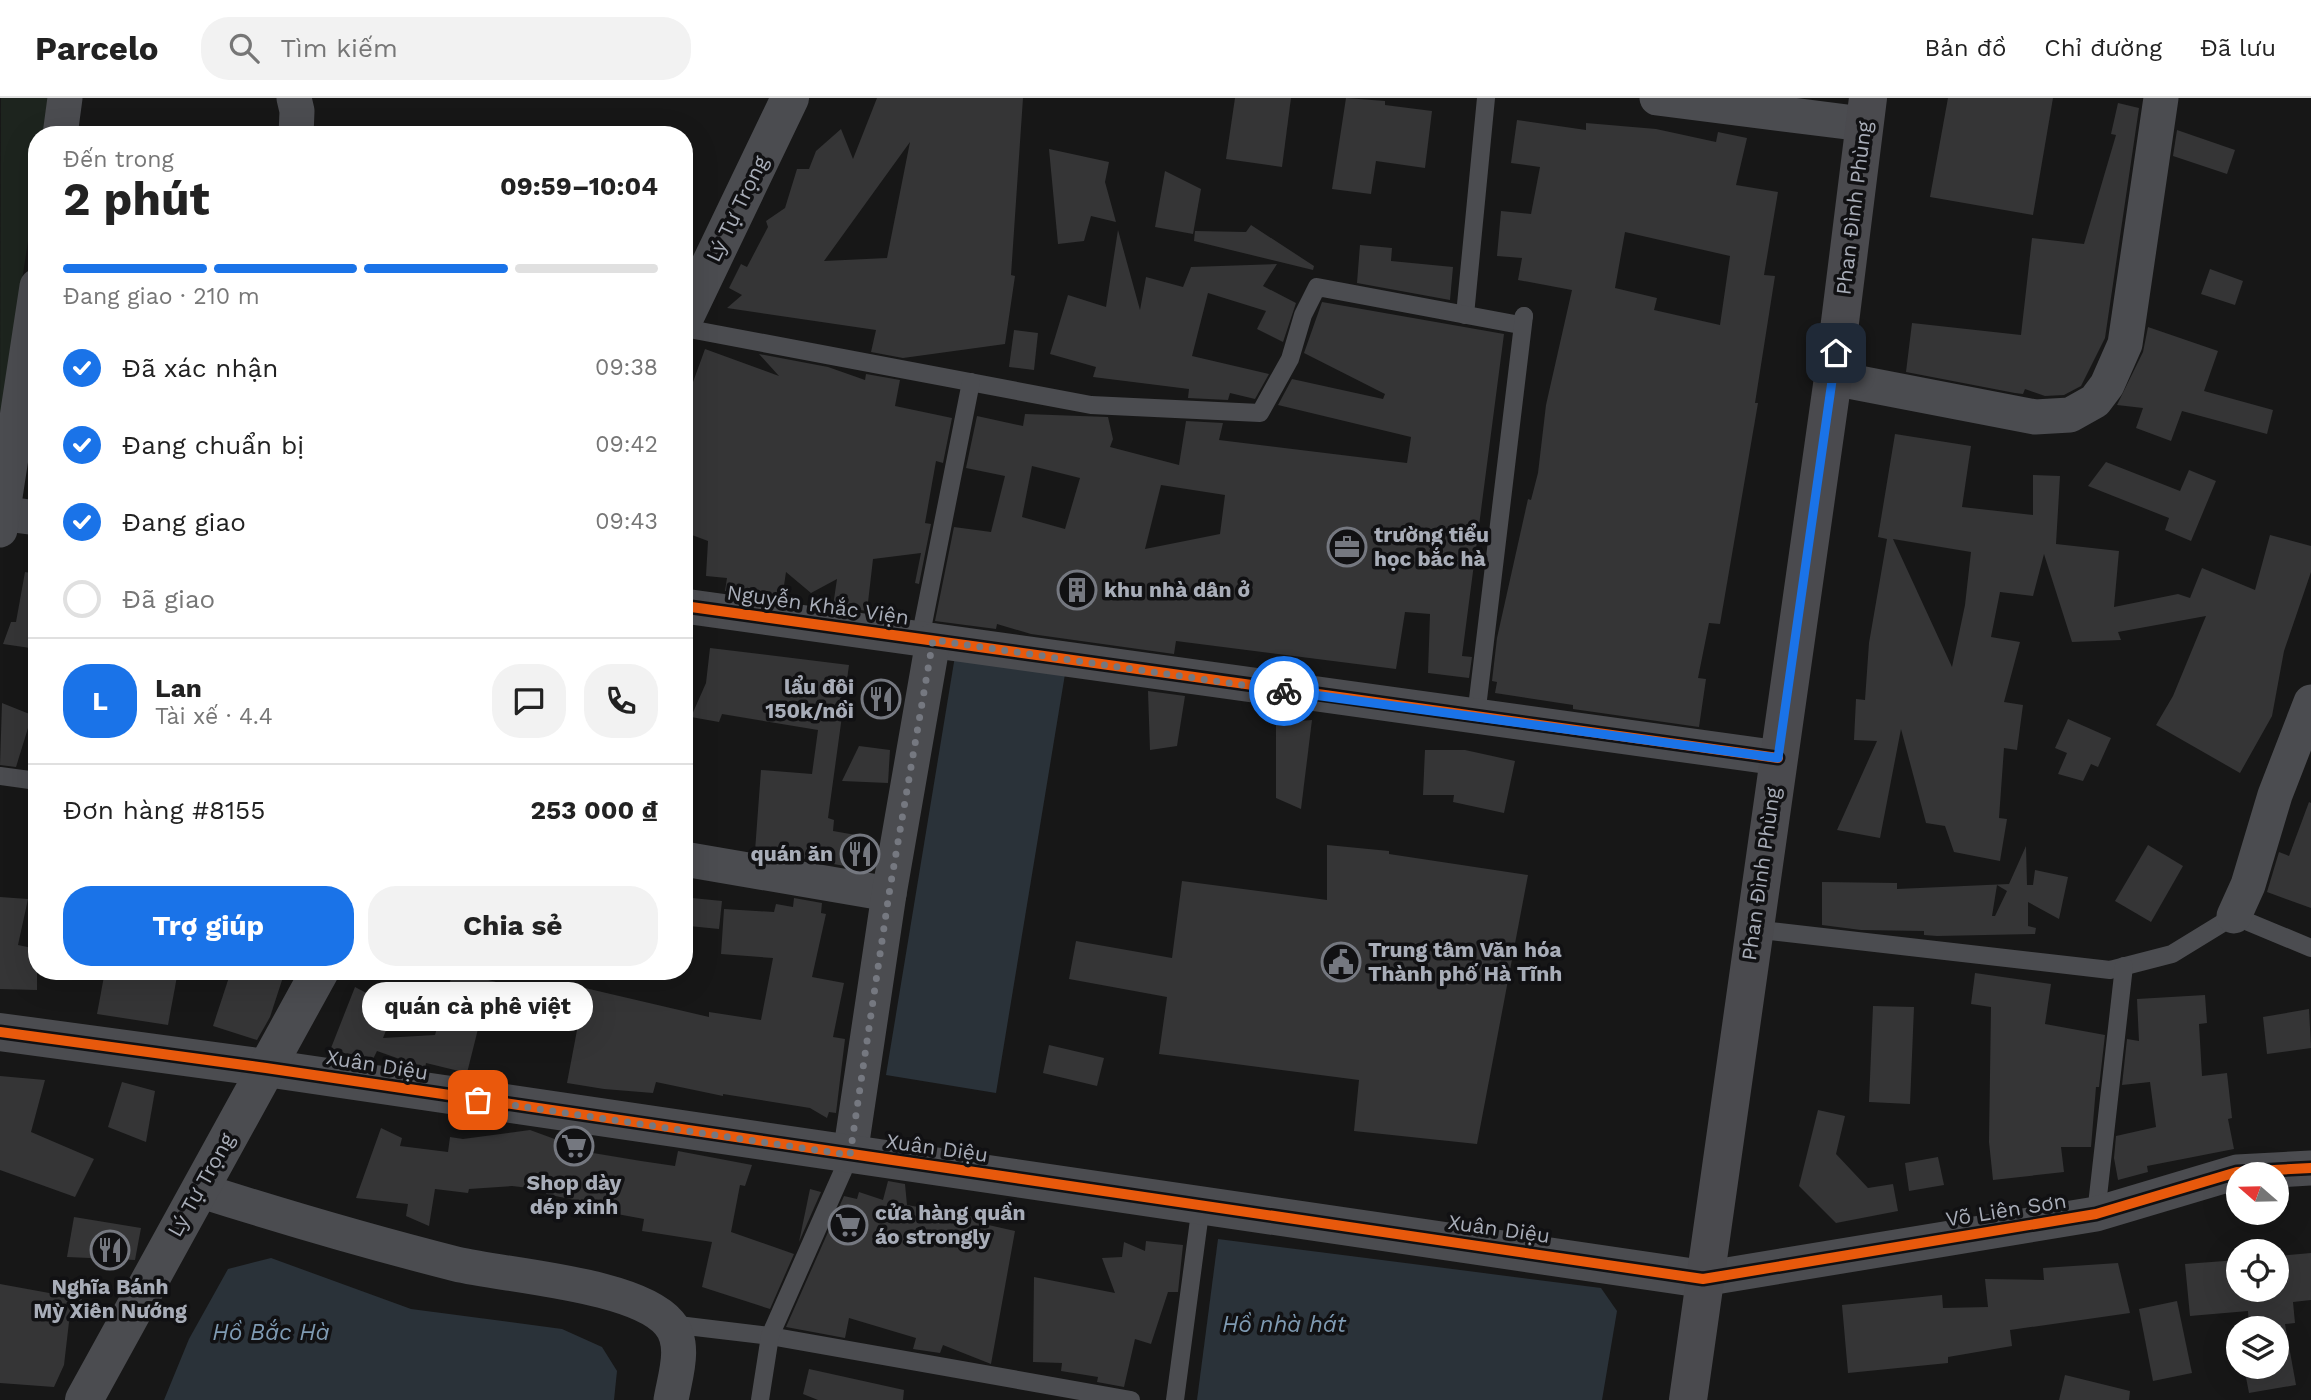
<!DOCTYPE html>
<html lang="vi">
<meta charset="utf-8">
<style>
:root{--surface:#fff;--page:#f2f2f2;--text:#222;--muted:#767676;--line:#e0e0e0;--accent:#1a73e8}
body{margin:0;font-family:"Work Sans",sans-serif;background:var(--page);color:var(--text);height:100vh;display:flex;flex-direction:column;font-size:26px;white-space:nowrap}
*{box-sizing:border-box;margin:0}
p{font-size:23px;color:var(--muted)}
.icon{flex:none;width:38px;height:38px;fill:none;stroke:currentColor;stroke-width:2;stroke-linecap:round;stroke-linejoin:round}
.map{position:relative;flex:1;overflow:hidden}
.drawer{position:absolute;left:28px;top:28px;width:665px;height:854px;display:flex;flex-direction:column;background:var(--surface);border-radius:28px;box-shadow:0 7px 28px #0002}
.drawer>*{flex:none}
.needle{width:46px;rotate:290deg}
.fabs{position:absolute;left:2226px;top:1064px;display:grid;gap:14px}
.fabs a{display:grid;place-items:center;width:63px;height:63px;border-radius:50%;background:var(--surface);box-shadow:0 7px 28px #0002;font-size:35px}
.pin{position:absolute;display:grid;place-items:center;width:60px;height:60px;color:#fff;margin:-30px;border-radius:14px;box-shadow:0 4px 10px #0006}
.courier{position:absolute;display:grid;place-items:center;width:70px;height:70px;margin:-35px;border:5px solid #1a73e8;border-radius:50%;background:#fff;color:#222;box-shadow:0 2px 9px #0007}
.bubble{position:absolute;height:49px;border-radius:24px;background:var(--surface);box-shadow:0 7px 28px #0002;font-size:23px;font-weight:700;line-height:49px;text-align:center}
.summary em{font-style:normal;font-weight:700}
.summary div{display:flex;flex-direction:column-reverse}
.summary{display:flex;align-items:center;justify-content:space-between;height:119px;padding:0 35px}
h1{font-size:46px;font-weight:700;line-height:52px}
.bar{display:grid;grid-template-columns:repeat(4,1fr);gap:10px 7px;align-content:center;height:84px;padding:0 35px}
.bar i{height:9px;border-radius:5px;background:var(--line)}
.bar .current{background:var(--accent)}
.bar p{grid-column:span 4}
.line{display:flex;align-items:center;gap:18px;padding:0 35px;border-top:2px solid var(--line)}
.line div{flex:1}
.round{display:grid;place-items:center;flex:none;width:74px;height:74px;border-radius:28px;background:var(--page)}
ol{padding:0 35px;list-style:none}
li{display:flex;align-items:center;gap:21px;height:77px}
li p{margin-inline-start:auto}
li .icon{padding:7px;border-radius:50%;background:var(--accent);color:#fff;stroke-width:4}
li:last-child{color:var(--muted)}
li i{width:38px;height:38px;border:4px solid var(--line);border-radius:50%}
.primary-button{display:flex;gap:14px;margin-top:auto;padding:14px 35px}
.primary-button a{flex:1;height:80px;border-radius:28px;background:var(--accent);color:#fff;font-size:28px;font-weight:700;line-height:80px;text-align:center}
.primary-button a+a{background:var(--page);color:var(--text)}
header{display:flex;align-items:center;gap:42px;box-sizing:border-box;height:98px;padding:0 35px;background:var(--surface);border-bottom:2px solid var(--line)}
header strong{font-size:33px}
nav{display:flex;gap:38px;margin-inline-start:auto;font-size:24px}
.search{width:490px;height:63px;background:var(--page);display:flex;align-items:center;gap:18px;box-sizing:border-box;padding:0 24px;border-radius:28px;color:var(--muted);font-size:26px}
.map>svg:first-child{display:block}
.green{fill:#1d241e}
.water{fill:#2a3239}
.building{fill:#353536;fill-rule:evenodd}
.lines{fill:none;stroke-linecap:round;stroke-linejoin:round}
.service{stroke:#4b4c50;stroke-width:18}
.minor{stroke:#4b4c50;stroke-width:35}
.tertiary{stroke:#4b4c50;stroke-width:38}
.secondary{stroke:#4a4a4e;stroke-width:38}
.cycleway-casing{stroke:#111113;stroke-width:15}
.cycleway{stroke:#e8590c;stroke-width:10}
.done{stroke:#757880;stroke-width:7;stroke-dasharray:0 12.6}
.route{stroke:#1a73e8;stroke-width:9}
.labels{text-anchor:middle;stroke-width:7;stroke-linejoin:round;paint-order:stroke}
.street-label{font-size:21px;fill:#a8adb8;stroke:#111113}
.poi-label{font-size:21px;font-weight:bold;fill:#a8adb8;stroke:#111113;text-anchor:start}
.water-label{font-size:23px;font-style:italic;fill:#7f9bb3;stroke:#111113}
</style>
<header>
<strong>Parcelo</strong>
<div class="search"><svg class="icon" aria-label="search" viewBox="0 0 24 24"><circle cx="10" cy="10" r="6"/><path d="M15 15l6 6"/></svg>Tìm kiếm</div>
<nav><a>Bản đồ</a><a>Chỉ đường</a><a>Đã lưu</a></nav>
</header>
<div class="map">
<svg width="2311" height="1302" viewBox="0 0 2311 1302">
<rect width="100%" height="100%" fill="#171717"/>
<path class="green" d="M1,0h49l-6,37h-7v47l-37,243z"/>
<g class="water">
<path d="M955,558l110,18 -69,419 -110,-18z"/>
<path d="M1218,1141l383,49 16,23 -15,89h-405z"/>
<path d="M271,1160l140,51 151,20 40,18 15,24 -3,29h-450l25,-61 39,-70z"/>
</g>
<g class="building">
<path d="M877,0h146l-12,177 4,1 -10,68 -102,14 -32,-6 5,-22 -149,-22 15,-13 -13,-7 12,-24 6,3 21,-40 -2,-6 19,-13 12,-39h12l7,-18 25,-22 12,30zM910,44l-23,116 -63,3z"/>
<path d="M1235,0h56l-9,69 -56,-8z"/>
<path d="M1346,0l39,3v4l47,6 -7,57 -49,-7 -5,33 -39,-5z"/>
<path d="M1948,0h105l-20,117 -103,-18z"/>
<path d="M2118,5l21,5 -34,230 -24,48 -17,9 -19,1 -20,-7 -2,5 -8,-1 -109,-21 6,-49 109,12 11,-97 52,6 32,-109 -5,-1z"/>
<path d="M1517,22l69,10v-7l70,6 60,13 2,-10 29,6 -11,47 42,7 -14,83 11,1 -20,127h3l-38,221 -11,-1 -11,55 8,1 -7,48 -126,-18v-4l-78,-12 2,-11 -5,-1 5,-43 31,-139 3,1 7,-27 8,-68 26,-115 -54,-10 4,-22 -25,-2 4,-45 30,3 9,-47 -29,-4zM1625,134l105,24 -10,69 -66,-15 3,-12 -42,-10z"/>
<path d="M2177,32l58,20 -8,24 -54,-18z"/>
<path d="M1049,51l60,13 -4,20 11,40 -25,-6 -7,25 -26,3z"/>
<path d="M1165,73l36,18 -8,45 -38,-7z"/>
<path d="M1251,127l63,41 -1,4 -119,-29 1,-10 51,1z"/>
<path d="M1118,132l22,80 6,-33 37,10 8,-20 86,-3 -14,22 33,17 -13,39 -26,-13 9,-18 -58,-18 -16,63 77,18 -14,25 -25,-6 -2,7 -40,-2 1,-9 -96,-12 3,-10 -46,-13 18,-59 38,12z"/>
<path d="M1360,147l32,3 -1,13 62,6 -3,33 -93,-17z"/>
<path d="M2210,171l33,12 -8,24 -34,-11z"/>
<path d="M1322,204l182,32 -42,322 10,1 -3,21 -41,-5 2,-59 -25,-2 -9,57 -220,-28 -2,13 -143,-20 -34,-10 -1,5 -61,-8 19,-94 37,5 14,-56 -39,-8 11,-52 46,10 2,-12 83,3 5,22 -3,8 69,18 7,-44 37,2 -4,17 188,23 4,-26 -133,-32 14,-26 91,20 2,-5 -81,-41zM1032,368l48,12 -15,51 -43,-12zM1161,387l64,10 -5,39 -75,15z"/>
<path d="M2148,229l70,24 -14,40 69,19 -6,24 -85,-23 -11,30 -35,-13 7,-20 -26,-3 26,-53z"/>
<path d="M1014,232l24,3 -4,37 -25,-3z"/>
<path d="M705,251l74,27 -20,-22 69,13 37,13 1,-6 34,6 -5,26 57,12 -9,45 -7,-2 -11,62 6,1 -12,60 -4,-1 6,-30 -48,6 -6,52 -34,-5 4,-27 -26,14 -25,-21 -4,27 -57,-8 2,-13 -21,-2 2,-35 -24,-9v-125z"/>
<path d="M1895,336l76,12 -9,61 71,8v-40l27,1 -4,68 63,7 -5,56 64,-13 12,4 12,-30 53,22 15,-55 41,11v26l-27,79 -12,65 -32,57 -84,-48 17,-29 33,-80 -88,16 3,8 -49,2 -28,-88 -11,42 -33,-4 -9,45 29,5 -16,60 19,3 -6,45 -13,-2 -5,70 8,1 -7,42 -46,-9 -9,-26 -19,-3 -25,-94 -21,109 -43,-8 40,-89 -23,-1 2,-41 9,1 4,-57 18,-104 -9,-2zM1893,441l78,13 -6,53 -13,62z"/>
<path d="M2106,364l74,29 9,-21 27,11 -25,60 -26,-11 4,-12 -81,-32z"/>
<path d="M25,474l12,2v75l-34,-5 8,-22h5z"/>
<path d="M710,550l139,17 -21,153 6,2 -1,11 40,7 -6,32 -67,-12v-3l-45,-4 6,-81 51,4 6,-44 -96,-16 -3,8 -28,-5 15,-34z"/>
<path d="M1148,593l37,5 -8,50 -27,4z"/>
<path d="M2,605l30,12 -16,52 -16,-2z"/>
<path d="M2068,621l43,19 -13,29 -7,-3 -8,17 -25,-7 9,-21 -12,-5z"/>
<path d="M1312,622l-11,89 -25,-11v-75z"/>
<path d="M859,648l31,4 -2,33 -46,-2z"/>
<path d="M1425,652h40l50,11 -11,52 -51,-11 1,-7h-31z"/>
<path d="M2309,704l2,1v105l-44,-16 12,-40 10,4z"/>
<path d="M1327,747l62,6v3l139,21 -51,269 -123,-13 5,-51 -200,-26 8,-57 -98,-18 7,-38 96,17 10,-77 145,19z"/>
<path d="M2148,747l35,21 -32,56 -36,-21z"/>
<path d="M2026,748l1,39h6l2,-15 33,7 -9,42 -31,-17v24l8,2 -1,6 -98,2 -13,-1v-4l-63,-1 -39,-5v-43l75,1v6l112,-5zM1997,787l10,6 -12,25h-3z"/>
<path d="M0,799l28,2 -10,46 19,4v41l-37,-1z"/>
<path d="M692,800l30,3 -3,28 -30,-3z"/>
<path d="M794,800l28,5 -1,10 5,1 -14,63 32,6 -11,54 12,2 -9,74 -7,-1 -2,6 -17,-10 -87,-14v2l-67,-14 -3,11 -49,-4 -37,-6 18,-95 124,29v-5l52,8 12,-62 -52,-4 3,-45 50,3 2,-8 17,3z"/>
<path d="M105,873h73l-10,54 -71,-11z"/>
<path d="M231,873h54l-15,46 -13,23 -44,-14z"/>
<path d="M453,873l55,14 -7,32 -19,-4 -15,60 -41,-10 -1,5 -48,-17 -5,10 -9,-1 -32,-12 24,-61 40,21 -12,30 52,-3z"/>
<path d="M1975,875l76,11 -6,40 60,11 -6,52h-3l-5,60h-30l3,25 -71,8 -4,-38 2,-135 -20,-3z"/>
<path d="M2205,897l2,28 -8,1 3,52 25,-3 5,45 -4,1 6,30 -87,17 1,6 -30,8 -4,-22 2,-22 40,-9 -6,-45 -28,3 5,-46 12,2 -2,-42z"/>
<path d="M1873,908l41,1 -4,97 -41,-2z"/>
<path d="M2309,911l2,39 -44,6 -4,-37z"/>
<path d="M1049,947l55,13 -7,28 -54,-13z"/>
<path d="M0,978l45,4 -14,52 63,27 -19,38 -75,-27z"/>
<path d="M122,984l33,9 -9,51 -38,-15z"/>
<path d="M1818,1012l27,6 -9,38 32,34 25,-4 5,27 -62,12 -37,-37z"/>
<path d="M381,1030l21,10 -2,8 48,6 2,-15 13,2 67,-9 63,23 48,8 34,5 3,-15 74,14 -7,21 -5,-1 -9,47 63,22 -24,55 -68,-22 10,-45 -70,-11 2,-12 -27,-5 1,-5 -72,-15 1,-4 -35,-4 -43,3 -1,4 -33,-4 -6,37 -23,-10 2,-12 -52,-6z"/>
<path d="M1938,1059l6,28 -35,6 -4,-28z"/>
<path d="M888,1083l17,3 2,21 78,14 -1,5 31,7 -24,133 -48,-19 -3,8 -27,-4 3,-11 -67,-20 -4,20 -59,-11 58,-131 13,3 2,-7 24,8z"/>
<path d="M810,1091l11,3 -22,50z"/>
<path d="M74,1119l67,11 -6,32 -68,-3z"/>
<path d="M1146,1143l37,4 -5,47h-10l-17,52 -16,-5 -11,48 -27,-5 1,-5 -37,-6 1,-8 -29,-1 1,-85 81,16 -13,-35 20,-1 2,-15 21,9z"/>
<path d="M2311,1155v47l-18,2 2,21 -10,1 11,61 -47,8 -5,-26h33v-39h-28l-1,-17 -58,5 -5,-52 53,-4v30h39v-34z"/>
<path d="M2118,1165l12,50 -120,17 2,16 -64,11v6l-100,10 -6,-68 100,-10 1,13 45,-1 -3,-28 59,1 -1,-12z"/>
<path d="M0,1186l82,15 -13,23 -5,43 -10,22 -54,-4z"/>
<path d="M2177,1203l15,72 -39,8 -14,-72z"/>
<path d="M809,1271l95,21 -1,10h-85l-15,-6z"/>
<path d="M2065,1277l65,16 -1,9h-70z"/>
</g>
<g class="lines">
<g class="service">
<path d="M1465,217l21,-217"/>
<path d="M684,230l407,77 169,8 30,-54 13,-44 14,-28 203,38 4,-9"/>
<path d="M920,541l51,-257"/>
<path d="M1476,618l48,-400"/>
<path d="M0,678l37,5"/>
<path d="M1753,831l357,41 62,-16 62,-38 77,32"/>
<path d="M2096,1116l28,-248"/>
<path d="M670,1226l100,12 361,64"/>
<path d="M760,1302l10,-64 80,-181"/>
<path d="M1175,1302l26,-195"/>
</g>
<g class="minor">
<path d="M294,0l3,13 -1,24"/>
<path d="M1657,0l206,26"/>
<path d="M60,37l5,-37"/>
<path d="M1833,280l202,39 35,-2 25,-14 12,-16 18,-41 36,-246"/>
<path d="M0,415l37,5"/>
<path d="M0,432l37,-244"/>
<path d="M684,508l1094,152"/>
<path d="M684,761l205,35"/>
<path d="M2234,818l14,-31 27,-90 36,-93"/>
<path d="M850,1057l39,-261 44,-253"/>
<path d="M199,1092c85,27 170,52 257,74 51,12 180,20 213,59 18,21 6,53 2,77"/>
<path d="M1703,1181l393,-65 141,-42 74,-4"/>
</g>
<g class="tertiary">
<path d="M684,221l106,-221"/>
<path d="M0,934l266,36 1437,211"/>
<path d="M84,1302l236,-429"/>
</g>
<path class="secondary" d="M1688,1302l145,-1022 35,-280"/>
<defs>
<g id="cycleway">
<path d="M684,508l1094,152"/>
<path d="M0,934l266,36 1437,211 393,-65 141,-42 74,-4"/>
</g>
</defs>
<use href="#cycleway" class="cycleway-casing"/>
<use href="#cycleway" class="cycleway"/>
</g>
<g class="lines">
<path class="done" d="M478,1002l372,55 39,-261 44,-254 351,51"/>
<path class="route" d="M1284,593l494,67 58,-405"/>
</g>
<defs>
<symbol id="office-ring" viewBox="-11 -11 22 22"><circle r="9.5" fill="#111113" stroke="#757880" stroke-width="1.5"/><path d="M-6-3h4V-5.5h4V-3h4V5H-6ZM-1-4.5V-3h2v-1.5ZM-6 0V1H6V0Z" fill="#757880"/></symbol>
<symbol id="building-ring" viewBox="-11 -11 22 22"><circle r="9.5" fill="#111113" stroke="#757880" stroke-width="1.5"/><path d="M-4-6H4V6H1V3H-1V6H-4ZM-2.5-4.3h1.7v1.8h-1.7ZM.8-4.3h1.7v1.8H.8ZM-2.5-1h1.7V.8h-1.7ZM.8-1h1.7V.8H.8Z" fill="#757880"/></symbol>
<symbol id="restaurant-ring" viewBox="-11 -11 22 22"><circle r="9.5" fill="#111113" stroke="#757880" stroke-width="1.5"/><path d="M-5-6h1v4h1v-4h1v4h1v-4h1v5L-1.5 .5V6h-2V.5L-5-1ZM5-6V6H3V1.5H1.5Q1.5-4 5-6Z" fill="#757880"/></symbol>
<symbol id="civic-ring" viewBox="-11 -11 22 22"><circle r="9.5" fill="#111113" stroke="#757880" stroke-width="1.5"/><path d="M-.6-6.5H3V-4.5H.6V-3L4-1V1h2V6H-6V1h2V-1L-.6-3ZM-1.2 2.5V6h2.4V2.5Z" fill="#757880"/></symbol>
<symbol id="supermarket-ring" viewBox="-11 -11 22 22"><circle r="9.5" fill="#111113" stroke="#757880" stroke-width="1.5"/><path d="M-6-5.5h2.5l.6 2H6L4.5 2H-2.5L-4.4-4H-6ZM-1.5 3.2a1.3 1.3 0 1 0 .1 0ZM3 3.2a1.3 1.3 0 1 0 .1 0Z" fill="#757880"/></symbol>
</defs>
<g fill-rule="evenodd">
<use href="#office-ring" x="1325" y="427" width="44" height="44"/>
<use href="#building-ring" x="1055" y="470" width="44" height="44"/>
<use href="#restaurant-ring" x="859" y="579" width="44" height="44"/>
<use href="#restaurant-ring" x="838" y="734" width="44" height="44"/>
<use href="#civic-ring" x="1319" y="842" width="44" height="44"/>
<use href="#supermarket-ring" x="552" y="1026" width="44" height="44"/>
<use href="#supermarket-ring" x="826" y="1105" width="44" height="44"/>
<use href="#restaurant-ring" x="88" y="1130" width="44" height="44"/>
</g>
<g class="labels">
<g class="street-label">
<text transform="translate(1854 110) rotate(-83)" y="7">Phan Đình Phùng</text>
<text transform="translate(737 111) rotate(-64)" y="7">Lý Tự Trọng</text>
<text transform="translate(818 507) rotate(8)" y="7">Nguyễn Khắc Viện</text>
<text transform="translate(1761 776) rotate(-82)" y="7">Phan Đình Phùng</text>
<text transform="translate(377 967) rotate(9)" y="7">Xuân Diệu</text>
<text transform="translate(937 1050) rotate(8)" y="7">Xuân Diệu</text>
<text transform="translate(201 1087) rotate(-61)" y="7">Lý Tự Trọng</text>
<text transform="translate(2006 1112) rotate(-9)" y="7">Võ Liên Sơn</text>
<text transform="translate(1499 1131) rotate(8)" y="7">Xuân Diệu</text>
</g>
<g class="poi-label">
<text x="1374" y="444">trường tiểu<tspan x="1374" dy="24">học bắc hà</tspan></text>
<text x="1104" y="499">khu nhà dân ở</text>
<text x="854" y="596" text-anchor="end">lẩu đôi<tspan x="854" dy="24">150k/nồi</tspan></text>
<text x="833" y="763" text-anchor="end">quán ăn</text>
<text x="1368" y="859">Trung tâm Văn hóa<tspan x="1368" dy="24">Thành phố Hà Tĩnh</tspan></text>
<text x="574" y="1092" text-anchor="middle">Shop dày<tspan x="574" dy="24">dép xinh</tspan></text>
<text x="875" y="1122">cửa hàng quần<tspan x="875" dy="24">áo strongly</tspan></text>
<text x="110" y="1196" text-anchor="middle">Nghĩa Bánh<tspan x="110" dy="24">Mỳ Xiên Nướng</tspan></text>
</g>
<g class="water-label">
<text x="1284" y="1234">Hồ nhà hát</text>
<text x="271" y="1242">Hồ Bắc Hà</text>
</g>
</g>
</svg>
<div class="fabs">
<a><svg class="needle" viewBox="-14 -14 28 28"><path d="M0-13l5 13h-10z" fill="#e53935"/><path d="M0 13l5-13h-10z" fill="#767676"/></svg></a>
<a><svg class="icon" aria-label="locate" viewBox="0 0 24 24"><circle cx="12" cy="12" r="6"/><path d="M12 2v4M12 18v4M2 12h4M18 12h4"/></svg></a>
<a><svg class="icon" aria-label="layers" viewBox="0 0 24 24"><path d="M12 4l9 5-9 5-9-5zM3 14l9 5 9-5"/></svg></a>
</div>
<div class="pin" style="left:478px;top:1002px;background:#ea580c"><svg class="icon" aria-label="bag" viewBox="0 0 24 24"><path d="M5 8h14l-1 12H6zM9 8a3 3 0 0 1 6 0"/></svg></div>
<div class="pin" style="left:1836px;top:255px;background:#1f2937"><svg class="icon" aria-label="home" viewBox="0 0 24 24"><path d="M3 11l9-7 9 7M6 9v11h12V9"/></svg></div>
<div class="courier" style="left:1284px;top:593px"><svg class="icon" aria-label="bike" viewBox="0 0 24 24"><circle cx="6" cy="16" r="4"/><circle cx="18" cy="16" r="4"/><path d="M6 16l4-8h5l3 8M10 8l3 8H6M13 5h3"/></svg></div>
<div class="bubble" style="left:362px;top:884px;width:231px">quán cà phê việt</div>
<section class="drawer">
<div class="summary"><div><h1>2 phút</h1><p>Đến trong</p></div><em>09:59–10:04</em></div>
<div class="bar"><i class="current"></i><i class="current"></i><i class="current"></i><i></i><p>Đang giao · 210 m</p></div>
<ol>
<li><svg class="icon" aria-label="check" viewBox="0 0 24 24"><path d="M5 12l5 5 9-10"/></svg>Đã xác nhận<p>09:38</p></li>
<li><svg class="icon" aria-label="check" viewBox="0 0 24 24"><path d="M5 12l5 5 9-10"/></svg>Đang chuẩn bị<p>09:42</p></li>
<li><svg class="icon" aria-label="check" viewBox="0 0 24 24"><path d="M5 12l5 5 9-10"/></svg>Đang giao<p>09:43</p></li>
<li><i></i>Đã giao</li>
</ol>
<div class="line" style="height:126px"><b class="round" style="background:var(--accent);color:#fff">L</b><div><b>Lan</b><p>Tài xế · 4.4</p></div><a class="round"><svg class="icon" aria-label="chat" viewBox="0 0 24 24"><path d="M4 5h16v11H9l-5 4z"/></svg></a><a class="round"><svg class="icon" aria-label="phone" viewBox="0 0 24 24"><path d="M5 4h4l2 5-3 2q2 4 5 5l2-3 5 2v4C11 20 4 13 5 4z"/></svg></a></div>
<div class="line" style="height:91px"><div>Đơn hàng #8155</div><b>253 000 ₫</b></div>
<div class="primary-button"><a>Trợ giúp</a><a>Chia sẻ</a></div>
</section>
</div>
